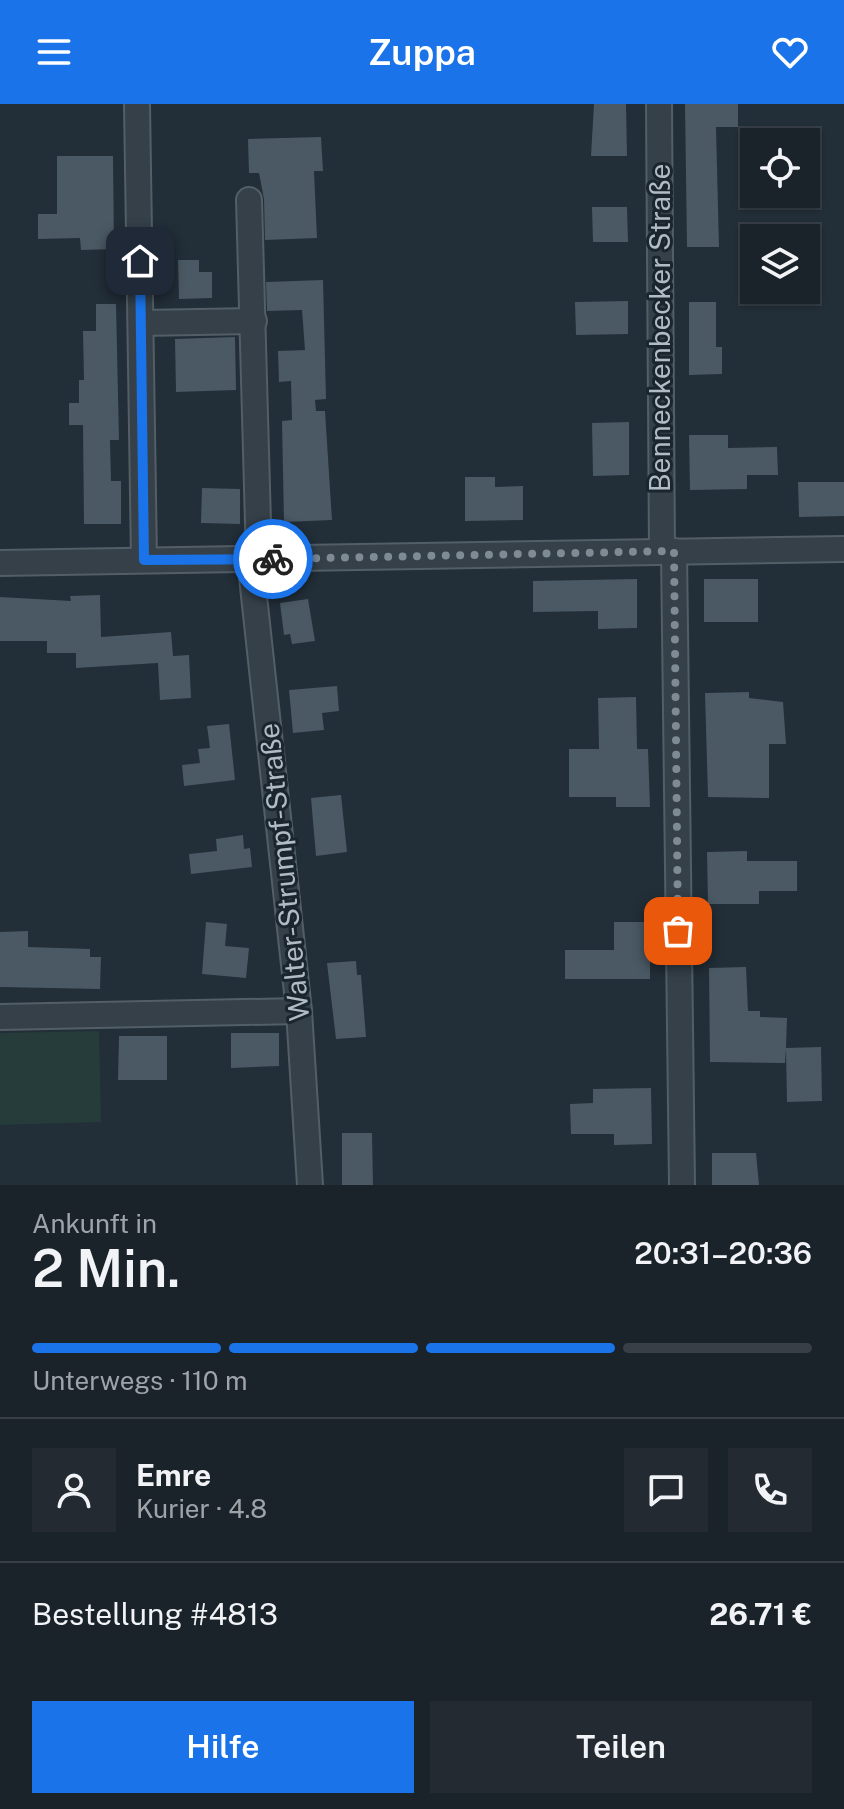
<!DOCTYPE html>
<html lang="de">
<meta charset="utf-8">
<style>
:root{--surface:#1a222a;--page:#232a32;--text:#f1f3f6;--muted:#9fa4a8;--line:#383f47;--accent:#1a73e8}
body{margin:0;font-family:"Public Sans",sans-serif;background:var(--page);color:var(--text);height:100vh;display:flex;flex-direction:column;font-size:30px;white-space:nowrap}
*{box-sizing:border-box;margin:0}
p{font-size:26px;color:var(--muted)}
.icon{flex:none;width:44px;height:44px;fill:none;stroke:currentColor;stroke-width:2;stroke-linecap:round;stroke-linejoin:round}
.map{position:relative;height:1081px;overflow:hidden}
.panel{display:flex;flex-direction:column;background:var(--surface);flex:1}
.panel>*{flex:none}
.controls{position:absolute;left:740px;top:24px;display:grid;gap:16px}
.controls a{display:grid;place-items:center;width:80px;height:80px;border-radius:0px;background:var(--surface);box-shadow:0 2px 6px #0004,0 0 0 2px var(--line);font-size:40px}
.pin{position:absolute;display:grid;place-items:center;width:68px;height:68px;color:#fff;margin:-34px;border-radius:16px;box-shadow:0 4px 12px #0006}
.courier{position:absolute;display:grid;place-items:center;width:80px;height:80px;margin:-40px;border:6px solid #1a73e8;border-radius:50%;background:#fff;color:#222;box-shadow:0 2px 10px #0007}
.head em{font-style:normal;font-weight:600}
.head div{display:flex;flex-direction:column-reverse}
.head{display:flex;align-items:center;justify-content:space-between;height:136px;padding:0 32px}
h1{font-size:52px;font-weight:600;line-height:60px}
.bar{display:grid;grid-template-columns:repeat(4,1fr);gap:12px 8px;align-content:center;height:96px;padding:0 32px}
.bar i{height:10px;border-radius:6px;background:var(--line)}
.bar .active{background:var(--accent)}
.bar p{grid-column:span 4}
.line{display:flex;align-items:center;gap:20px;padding:0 32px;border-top:2px solid var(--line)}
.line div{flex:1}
.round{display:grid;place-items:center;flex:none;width:84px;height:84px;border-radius:0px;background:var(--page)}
.action{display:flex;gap:16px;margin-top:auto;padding:16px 32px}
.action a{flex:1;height:92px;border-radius:0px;background:var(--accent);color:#fff;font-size:32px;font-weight:600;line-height:92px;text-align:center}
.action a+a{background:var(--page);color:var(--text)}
header{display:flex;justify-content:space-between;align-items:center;height:104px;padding:0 32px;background:var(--accent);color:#fff;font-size:36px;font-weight:600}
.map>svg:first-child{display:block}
.green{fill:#253c3b}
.building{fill:#4a5964}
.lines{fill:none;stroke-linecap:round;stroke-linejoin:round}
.street-casing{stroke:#535e67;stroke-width:28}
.street{stroke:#354049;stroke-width:24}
.done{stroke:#7e8a94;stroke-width:8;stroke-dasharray:0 14.4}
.route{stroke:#1a73e8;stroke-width:10}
.labels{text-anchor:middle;stroke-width:6;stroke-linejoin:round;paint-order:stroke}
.street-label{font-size:28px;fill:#b0bbc5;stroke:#1b252e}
</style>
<header><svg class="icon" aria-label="menu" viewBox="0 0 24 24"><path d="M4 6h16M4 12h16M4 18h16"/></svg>Zuppa<svg class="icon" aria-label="heart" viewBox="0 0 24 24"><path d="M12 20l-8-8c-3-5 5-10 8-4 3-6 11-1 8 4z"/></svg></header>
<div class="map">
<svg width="844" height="1081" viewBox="0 0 844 1081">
<rect width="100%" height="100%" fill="#222e38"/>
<path class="green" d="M99,927l2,91 -101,3v-92z"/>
<g class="building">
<path d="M594,0h32l1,52h-36z"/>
<path d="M685,0h53v23h-22l3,120h-32z"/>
<path d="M321,33l2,34h-9l3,67 -52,2 -1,-41 -5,-26h-10l-1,-34z"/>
<path d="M57,52h56l1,93 -33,1 -1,-12 -42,1v-25h19z"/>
<path d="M592,103h35l1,35h-35z"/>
<path d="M178,156h21v12h13v26l-33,1z"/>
<path d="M323,176l3,119 -11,1 1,11h9l7,109 -48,2 -2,-101 10,-1 -1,-39 -12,1 -1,-31 27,-1 -3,-40 -35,1 -1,-29z"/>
<path d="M628,197v33l-52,1 -1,-33z"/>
<path d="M689,198h27v45h6v27l-33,1z"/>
<path d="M96,200h20l3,136h-9l1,41h10v43h-37l-1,-99h-14v-22h10v-23h5l-1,-49h13z"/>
<path d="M235,233l1,53 -60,2 -1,-53z"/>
<path d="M629,318v53l-36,1 -1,-53z"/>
<path d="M689,331h39v13l49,-1 1,28h-31v14l-57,1z"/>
<path d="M465,373h30v10l28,-1v34l-58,1z"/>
<path d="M798,378h46v34l-45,1z"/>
<path d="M202,384l38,1v35l-39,-1z"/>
<path d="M637,475v49l-39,1v-18l-65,1v-31z"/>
<rect x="704" y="475" width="54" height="43"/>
<path d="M100,491l1,42 70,-5 2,24 16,-1 2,43 -31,2 -2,-37 -82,5v-15h-29v-12h-47v-44l71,4 -1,-5z"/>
<path d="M308,495l7,42 -23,3 -2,-10 -6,1 -4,-32z"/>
<path d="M337,582l2,25 -17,2 2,17 -31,3 -4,-43z"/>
<path d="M749,588v6l34,4 3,42h-17v54l-61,-1 -3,-104z"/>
<path d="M636,593l1,52h11l2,58h-34v-10h-47v-48h30l-1,-51z"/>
<path d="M229,620l6,56 -51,6 -2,-21 18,-2 -2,-14 12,-1 -3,-22z"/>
<path d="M341,691l6,57 -31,4 -5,-58z"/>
<path d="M243,731l1,14 6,-1 2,19 -61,7 -2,-20 28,-3 -1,-12z"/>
<path d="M747,747v10h50v30h-38v13h-51l-1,-52z"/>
<path d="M206,818l21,2 -2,22 24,2 -3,30 -44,-4z"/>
<path d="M614,818h36v57h-85v-29h49z"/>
<path d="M28,827v16l62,2v8h11l-1,32 -100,-2v-55z"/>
<path d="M356,857l1,14h4l5,62 -30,2 -9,-76z"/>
<path d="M746,863l2,44h12v6l27,1 -1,30 35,-1 1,54 -35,1 -1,-53 -1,14 -75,-1 -1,-94z"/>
<path d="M231,929h48v33l-48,2z"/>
<path d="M119,932h48v44h-49z"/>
<path d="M651,984l1,56 -38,1v-11h-43l-1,-30 23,-1v-14z"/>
<path d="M342,1029h30l1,52h-31z"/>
<path d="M712,1049h44l3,32h-47z"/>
</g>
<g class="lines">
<defs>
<g id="street">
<path d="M137,0l7,456"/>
<path d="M659,0l3,447"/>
<path d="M249,96l10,359"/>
<path d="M141,219l113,-2"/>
<path d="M674,447l8,634"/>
<path d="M250,455l49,452 11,174"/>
<path d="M0,459l844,-14"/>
<path d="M0,913l299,-6"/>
</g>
</defs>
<use href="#street" class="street-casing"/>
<use href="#street" class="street"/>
</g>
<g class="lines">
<path class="done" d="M273,455l401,-8 4,380"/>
<path class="route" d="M140,157l4,299 129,-1"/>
</g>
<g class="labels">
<g class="street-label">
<text transform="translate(660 224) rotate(-90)" y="10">Benneckenbecker Straße</text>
<text transform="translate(284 768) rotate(-96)" y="10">Walter-Strumpf-Straße</text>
</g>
</g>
</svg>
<div class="controls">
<a><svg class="icon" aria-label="locate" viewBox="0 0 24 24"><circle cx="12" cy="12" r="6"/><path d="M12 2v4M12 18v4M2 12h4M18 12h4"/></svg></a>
<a><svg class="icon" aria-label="layers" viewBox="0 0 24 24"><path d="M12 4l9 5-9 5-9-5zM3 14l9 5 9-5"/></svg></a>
</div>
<div class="pin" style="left:678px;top:827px;background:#ea580c"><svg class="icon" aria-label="bag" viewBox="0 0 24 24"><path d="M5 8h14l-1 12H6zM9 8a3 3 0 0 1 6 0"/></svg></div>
<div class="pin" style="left:140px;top:157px;background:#1f2937"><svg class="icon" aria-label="home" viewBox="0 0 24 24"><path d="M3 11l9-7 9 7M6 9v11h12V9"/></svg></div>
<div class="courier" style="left:273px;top:455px"><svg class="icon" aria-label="bike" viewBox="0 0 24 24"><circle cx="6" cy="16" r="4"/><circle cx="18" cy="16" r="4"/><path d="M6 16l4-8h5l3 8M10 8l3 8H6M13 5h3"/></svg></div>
</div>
<section class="panel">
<div class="head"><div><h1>2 Min.</h1><p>Ankunft in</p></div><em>20:31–20:36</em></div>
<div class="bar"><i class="active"></i><i class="active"></i><i class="active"></i><i></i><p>Unterwegs · 110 m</p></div>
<div class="line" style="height:144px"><a class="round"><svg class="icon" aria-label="person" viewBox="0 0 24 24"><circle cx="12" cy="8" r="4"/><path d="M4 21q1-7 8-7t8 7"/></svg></a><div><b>Emre</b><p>Kurier · 4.8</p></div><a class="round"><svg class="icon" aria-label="chat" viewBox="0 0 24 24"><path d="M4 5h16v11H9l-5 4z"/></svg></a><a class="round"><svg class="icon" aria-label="phone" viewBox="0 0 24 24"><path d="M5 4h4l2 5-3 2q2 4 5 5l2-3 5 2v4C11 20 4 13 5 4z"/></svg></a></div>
<div class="line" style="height:104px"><div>Bestellung #4813</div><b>26.71 €</b></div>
<div class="action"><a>Hilfe</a><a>Teilen</a></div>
</section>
